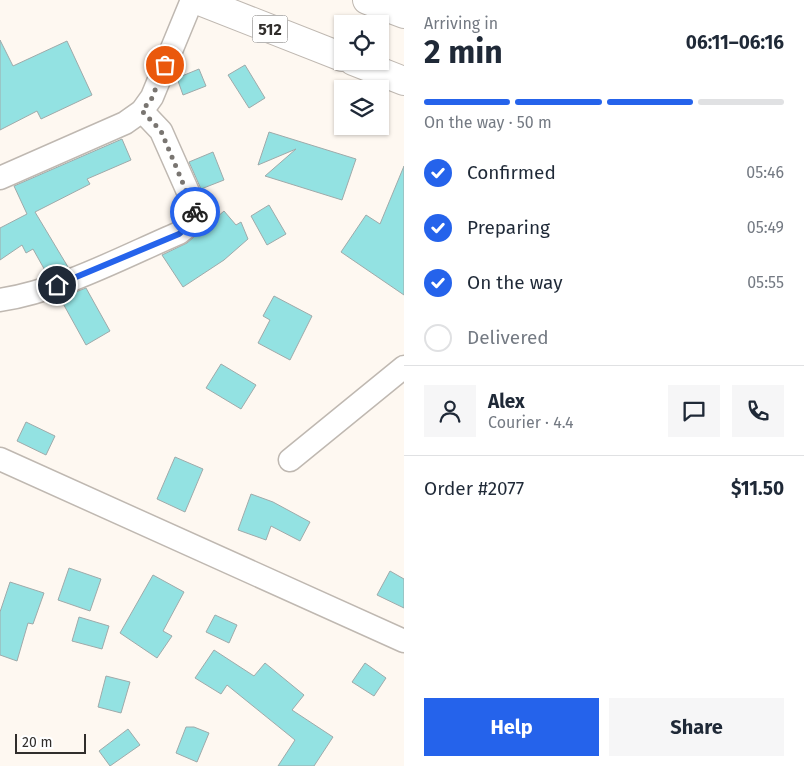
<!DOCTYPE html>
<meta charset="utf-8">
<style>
:root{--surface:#fff;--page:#f6f6f7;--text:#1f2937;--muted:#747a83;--line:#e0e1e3;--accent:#2563eb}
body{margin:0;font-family:"Fira Sans",sans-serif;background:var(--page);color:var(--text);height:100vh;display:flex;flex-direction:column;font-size:19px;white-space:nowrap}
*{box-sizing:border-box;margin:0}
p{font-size:16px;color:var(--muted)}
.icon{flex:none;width:28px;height:28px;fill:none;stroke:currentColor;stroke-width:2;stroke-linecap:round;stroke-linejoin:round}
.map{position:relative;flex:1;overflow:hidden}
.sheet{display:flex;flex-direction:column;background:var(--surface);width:400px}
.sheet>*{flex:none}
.controls{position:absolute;left:334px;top:15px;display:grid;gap:10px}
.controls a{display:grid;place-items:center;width:55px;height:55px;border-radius:0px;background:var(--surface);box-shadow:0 1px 4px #0004;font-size:25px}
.scale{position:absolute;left:15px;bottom:12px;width:71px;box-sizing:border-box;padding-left:5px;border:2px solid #312e2c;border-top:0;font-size:14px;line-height:18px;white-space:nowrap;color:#312e2c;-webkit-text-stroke:4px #fff;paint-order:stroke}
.pin{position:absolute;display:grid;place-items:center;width:42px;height:42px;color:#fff;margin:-21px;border:2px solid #fff;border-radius:50%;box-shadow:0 1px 5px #0007}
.courier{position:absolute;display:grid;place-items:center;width:50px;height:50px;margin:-25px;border:4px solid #2563eb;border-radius:50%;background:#fff;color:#222;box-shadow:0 1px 6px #0007}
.overview em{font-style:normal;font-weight:700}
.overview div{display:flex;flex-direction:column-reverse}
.overview{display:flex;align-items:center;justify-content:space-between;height:85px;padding:0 20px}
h1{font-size:32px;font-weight:700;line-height:38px}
.bar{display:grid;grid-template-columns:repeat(4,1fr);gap:8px 5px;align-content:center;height:60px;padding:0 20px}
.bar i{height:6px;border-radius:4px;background:var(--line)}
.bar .selected{background:var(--accent)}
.bar p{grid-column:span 4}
.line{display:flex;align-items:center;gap:12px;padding:0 20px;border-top:1px solid var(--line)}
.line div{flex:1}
.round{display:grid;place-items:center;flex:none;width:52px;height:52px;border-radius:0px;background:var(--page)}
ol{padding:0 20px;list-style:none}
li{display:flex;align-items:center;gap:15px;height:55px}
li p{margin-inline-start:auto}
li .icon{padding:5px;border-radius:50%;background:var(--accent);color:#fff;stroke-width:4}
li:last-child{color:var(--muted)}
li i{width:28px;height:28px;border:2px solid var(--line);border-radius:50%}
.action{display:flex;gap:10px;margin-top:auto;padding:10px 20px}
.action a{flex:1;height:58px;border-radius:0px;background:var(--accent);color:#fff;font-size:20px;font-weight:700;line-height:58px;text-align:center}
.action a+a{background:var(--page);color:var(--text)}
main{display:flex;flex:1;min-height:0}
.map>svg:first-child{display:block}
.building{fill:#93e2e2;stroke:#9faaaa}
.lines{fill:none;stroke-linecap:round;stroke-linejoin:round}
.street-casing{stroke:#bfb8b1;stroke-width:25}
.primary-casing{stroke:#bfb8b1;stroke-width:30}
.street{stroke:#fff;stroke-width:22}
.primary{stroke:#fff;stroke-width:28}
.done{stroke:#797571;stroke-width:5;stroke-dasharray:0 9}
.route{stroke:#2563eb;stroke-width:6}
.labels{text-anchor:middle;stroke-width:5;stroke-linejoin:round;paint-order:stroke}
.shield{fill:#fff;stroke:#6f6d6b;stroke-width:1}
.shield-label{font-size:16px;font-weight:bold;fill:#312e2c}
</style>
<main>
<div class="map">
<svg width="404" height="766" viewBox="0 0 404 766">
<rect width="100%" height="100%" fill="#fef8f1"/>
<g class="building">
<path d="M0,40l13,26 54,-25 25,54 -51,24 -4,-8 -37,19z"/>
<path d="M245,65l20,33 -16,10 -21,-33z"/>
<path d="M199,69l7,17 -23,9 -6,-17z"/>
<path d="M269,132l87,27 -14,41 -77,-24 31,-27 -38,16z"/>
<path d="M122,139l9,21 -44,19 3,5 -55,28 33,55 -21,7 -14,-25 -7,4 -4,-8 -22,15v-32l27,-14 -13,-28z"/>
<path d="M213,152l11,28 -23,9 -12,-27z"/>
<path d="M404,166v129l-63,-43 25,-37 14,9z"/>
<path d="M269,205l17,29 -19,11 -16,-29z"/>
<path d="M224,211l12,14 5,-3 7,17 -24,21 -41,27 -21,-32 25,-12z"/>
<path d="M86,288l24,43 -24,14 -26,-47z"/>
<path d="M274,296l38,20 -22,44 -32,-17 12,-23 -7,-4z"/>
<path d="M221,364l35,21 -15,24 -35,-21z"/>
<path d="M26,422l29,14 -9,19 -29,-14z"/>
<path d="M175,457l28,12 -18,43 -28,-13z"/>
<path d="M251,494l22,8 37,20 -10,19 -29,-15 -5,14 -28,-10z"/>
<path d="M69,568l32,11 -11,32 -32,-11z"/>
<path d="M390,571l14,8v29l-27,-13z"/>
<path d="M153,575l31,17 -21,39 9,5 -15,22 -37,-25z"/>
<path d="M10,582l34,11 -11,31 -5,-1 -11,38 -17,-6v-43z"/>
<path d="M215,615l22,10 -8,18 -23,-11z"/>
<path d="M79,617l30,9 -7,23 -30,-8z"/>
<path d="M214,650l40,26 11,-13 39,32 -12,15 41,27 -19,29h-36l17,-26 -68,-55 -6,9 -26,-16z"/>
<path d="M365,663l21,15 -12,18 -22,-14z"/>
<path d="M106,676l24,6 -9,31 -23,-6z"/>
<path d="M186,727h8l15,6 -12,29 -21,-9z"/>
<path d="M128,729l12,16 -30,21 -11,-15z"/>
</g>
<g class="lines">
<defs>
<g id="street">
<path d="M0,178l125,-55 17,-12 10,-14 40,-97"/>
<path d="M0,300c62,-10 121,-42 179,-67l15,-12 2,-11 -35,-79 -19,-20"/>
<path d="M0,459l404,182"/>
<path d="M290,460l114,-93"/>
</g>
<g id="primary">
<path d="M197,0l145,57"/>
<path d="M367,0l37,14"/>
<path d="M353,61l51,20"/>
</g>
</defs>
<use href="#street" class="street-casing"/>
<use href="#primary" class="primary-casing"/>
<use href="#street" class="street"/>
<use href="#primary" class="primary"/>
</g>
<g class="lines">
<path class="done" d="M165,65l-13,33 -10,13 19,20 34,81"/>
<path class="route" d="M57,285l122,-51 15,-13 1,-9"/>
</g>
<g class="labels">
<rect class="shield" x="252.5" y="15.5" width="35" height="27" rx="4"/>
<g class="shield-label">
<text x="270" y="35">512</text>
</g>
</g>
</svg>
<div class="controls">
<a><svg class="icon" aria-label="locate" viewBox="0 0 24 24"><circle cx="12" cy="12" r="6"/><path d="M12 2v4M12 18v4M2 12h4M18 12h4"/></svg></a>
<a><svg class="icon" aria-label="layers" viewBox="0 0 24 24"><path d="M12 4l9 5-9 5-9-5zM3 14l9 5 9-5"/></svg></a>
</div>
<div class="scale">20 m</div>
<div class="pin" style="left:165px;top:65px;background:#ea580c"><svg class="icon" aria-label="bag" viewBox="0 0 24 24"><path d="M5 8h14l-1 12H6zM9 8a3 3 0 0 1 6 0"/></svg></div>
<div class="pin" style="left:57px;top:285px;background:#1f2937"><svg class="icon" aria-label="home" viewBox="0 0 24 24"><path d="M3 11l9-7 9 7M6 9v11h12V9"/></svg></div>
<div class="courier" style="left:195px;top:212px"><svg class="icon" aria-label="bike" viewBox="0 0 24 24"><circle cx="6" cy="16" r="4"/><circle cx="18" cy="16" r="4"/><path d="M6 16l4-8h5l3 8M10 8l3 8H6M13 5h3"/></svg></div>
</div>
<section class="sheet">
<div class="overview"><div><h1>2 min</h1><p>Arriving in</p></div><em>06:11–06:16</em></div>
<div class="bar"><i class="selected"></i><i class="selected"></i><i class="selected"></i><i></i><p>On the way · 50 m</p></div>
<ol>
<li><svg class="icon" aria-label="check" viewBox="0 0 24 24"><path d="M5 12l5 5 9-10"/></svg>Confirmed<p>05:46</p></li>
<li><svg class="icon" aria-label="check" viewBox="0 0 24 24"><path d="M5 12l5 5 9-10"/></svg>Preparing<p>05:49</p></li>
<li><svg class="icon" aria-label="check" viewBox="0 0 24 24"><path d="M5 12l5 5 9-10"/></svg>On the way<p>05:55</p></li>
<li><i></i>Delivered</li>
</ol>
<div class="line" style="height:90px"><a class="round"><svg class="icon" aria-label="person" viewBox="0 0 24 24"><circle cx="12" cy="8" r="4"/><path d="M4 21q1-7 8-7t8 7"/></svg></a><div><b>Alex</b><p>Courier · 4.4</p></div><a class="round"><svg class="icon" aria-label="chat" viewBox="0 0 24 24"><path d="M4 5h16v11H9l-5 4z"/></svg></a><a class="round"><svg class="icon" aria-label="phone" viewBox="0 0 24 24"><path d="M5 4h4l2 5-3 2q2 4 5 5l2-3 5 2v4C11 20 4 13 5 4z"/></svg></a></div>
<div class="line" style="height:65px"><div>Order #2077</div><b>$11.50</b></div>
<div class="action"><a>Help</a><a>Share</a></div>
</section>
</main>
